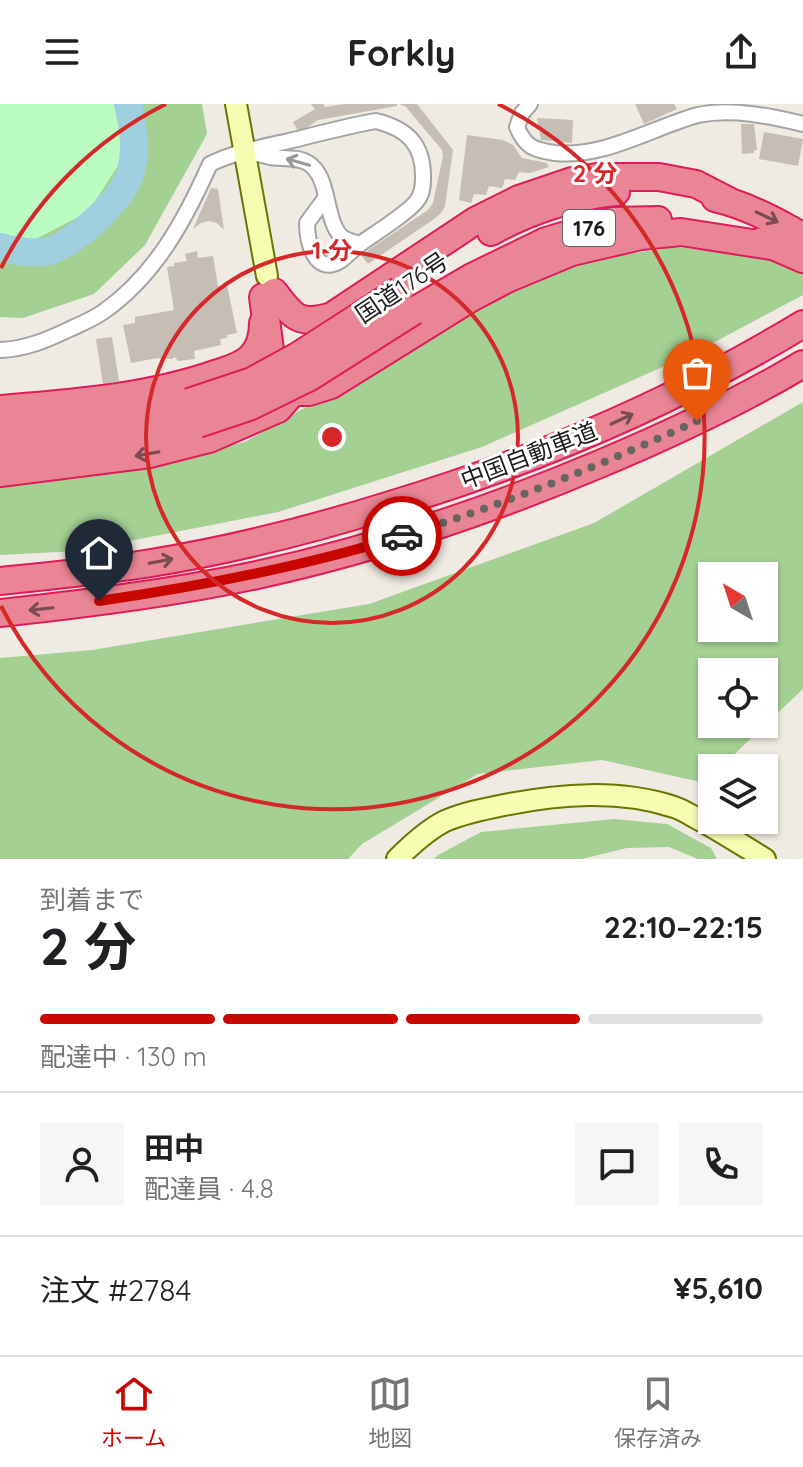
<!DOCTYPE html>
<html lang="ja">
<meta charset="utf-8">
<style>
:root{--surface:#fff;--page:#f6f6f6;--text:#202124;--muted:#757577;--line:#e0e0e0;--accent:#c90600}
body{margin:0;font-family:Quicksand,"Noto Sans JP",sans-serif;background:var(--page);color:var(--text);height:100vh;display:flex;flex-direction:column;font-size:30px;white-space:nowrap}
*{box-sizing:border-box;margin:0}
p{font-size:26px;color:var(--muted)}
.icon{flex:none;width:44px;height:44px;fill:none;stroke:currentColor;stroke-width:2;stroke-linecap:round;stroke-linejoin:round}
.map{position:relative;height:755px;overflow:hidden}
.details{display:flex;flex-direction:column;background:var(--surface);flex:1}
.details>*{flex:none}
.needle{width:52px;rotate:321deg}
.tools{position:absolute;left:698px;top:458px;display:grid;gap:16px}
.tools a{display:grid;place-items:center;width:80px;height:80px;border-radius:0px;background:var(--surface);box-shadow:0 2px 6px #0004;font-size:40px}
.pin{position:absolute;display:grid;place-items:center;width:68px;height:68px;color:#fff;margin:-82px -34px;border-radius:50% 50% 50% 0;rotate:-45deg;box-shadow:0 0 8px #0007}
.pin .icon{rotate:45deg}
.courier{position:absolute;display:grid;place-items:center;width:80px;height:80px;margin:-40px;border:6px solid #c90600;border-radius:50%;background:#fff;color:#222;box-shadow:0 2px 10px #0007}
.overview em{font-style:normal;font-weight:700}
.overview div{display:flex;flex-direction:column-reverse}
.overview{display:flex;align-items:center;justify-content:space-between;height:136px;padding:0 40px}
h1{font-size:52px;font-weight:700;line-height:60px}
.bar{display:grid;grid-template-columns:repeat(4,1fr);gap:12px 8px;align-content:center;height:96px;padding:0 40px}
.bar i{height:10px;border-radius:6px;background:var(--line)}
.bar .active{background:var(--accent)}
.bar p{grid-column:span 4}
.line{display:flex;align-items:center;gap:20px;padding:0 40px;border-top:2px solid var(--line)}
.line div{flex:1}
.round{display:grid;place-items:center;flex:none;width:84px;height:84px;border-radius:0px;background:var(--page)}
header{display:flex;justify-content:space-between;align-items:center;height:104px;padding:0 40px;background:var(--surface);font-size:36px;font-weight:700}
.tabs{display:flex;justify-content:space-around;align-items:center;height:112px;border-top:2px solid var(--line);background:var(--surface);font-size:22px;color:var(--muted)}
.tabs a{display:grid;justify-items:center;gap:4px}
.tabs .active{color:var(--accent)}
.map>svg:first-child{display:block}
.forest{fill:#a4d094;fill-rule:evenodd}
.park{fill:#bbfcc3}
.lines{fill:none;stroke-linecap:round;stroke-linejoin:round}
.river{stroke:#a0cfdf;stroke-width:28}
.building{fill:#c6bdb5}
.street-casing{stroke:#a4a4a4;stroke-width:18}
.secondary-casing{stroke:#677700;stroke-width:24}
.highway-casing{stroke:#e01b59;stroke-width:30}
.street{stroke:#fff;stroke-width:14}
.secondary{stroke:#f6fcb2;stroke-width:20}
.highway{stroke:#ea8595;stroke-width:26}
.highway-bridge-casing{stroke:#e01b59;stroke-width:30;stroke-linecap:butt}
.highway-bridge{stroke:#ea8595;stroke-width:26}
.oneway{stroke:#999}
.oneway2{stroke:#794c53}
.done{stroke:#666562;stroke-width:8;stroke-dasharray:0 14.4}
.route{stroke:#c90600;stroke-width:10}
.ring{fill:none;stroke:#d62828;stroke-width:4}
.labels{text-anchor:middle;stroke-width:6;stroke-linejoin:round;paint-order:stroke}
.shield{fill:#fff;stroke:#616161;stroke-width:2}
.shield-label{font-size:22px;font-weight:bold;fill:#1d1d1d}
.street-label{font-size:24px;fill:#1d1d1d;stroke:#fff}
.centre{fill:#d62828;stroke:#fff;stroke-width:4}
.ring-label{font-size:24px;text-anchor:middle;font-weight:bold;fill:#d62828;stroke:#fff;stroke-width:6;stroke-linejoin:round;paint-order:stroke}
</style>
<header><svg class="icon" aria-label="menu" viewBox="0 0 24 24"><path d="M4 6h16M4 12h16M4 18h16"/></svg>Forkly<svg class="icon" aria-label="share" viewBox="0 0 24 24"><path d="M12 15V3M7 8l5-5 5 5M5 13v7h14v-7"/></svg></header>
<div class="map">
<svg width="803" height="755" viewBox="0 0 803 755">
<rect width="100%" height="100%" fill="#efebe2"/>
<g class="forest">
<path d="M43,0h159l5,30 -62,111 -51,49 -71,24 -23,-1v-171z"/>
<path d="M676,143l87,10 40,13v25l-109,58 -212,94 -204,65 -200,39 -78,4v-71l75,-5 170,-37 265,-152 68,-29z"/>
<path d="M803,298v287l-83,79h-8v8l-7,7 -103,-23 -124,14 -116,70 -14,15h-348v-201l92,-8 277,-46 225,-81zM764,472v52h-52v-52zM764,568v52h-52v-52z"/>
<path d="M614,715l53,5 44,24 6,11h-19l-29,-12 -42,1 -45,11h-148l4,-4 43,-23z"/>
</g>
<path class="park" d="M0,0h115l11,24 -3,30 -35,54 -56,29 -32,-8z"/>
<g class="lines">
<path class="river" d="M0,143c11,4 38,7 49,4 27,-8 74,-52 82,-80 6,-22 2,-45 -3,-67"/>
</g>
<g class="building">
<path d="M311,0h12l2,3 19,-3h53v2l-79,14 -19,13 -6,-11 22,-13z"/>
<path d="M399,0h18l36,46 -8,56 -4,7 -7,6 -66,45 -7,-9 67,-45 5,-7 10,-47 -1,-6 -36,-43z"/>
<path d="M635,0h39l3,5 -33,15z"/>
<path d="M537,14l36,2 -1,23 -31,-3z"/>
<path d="M741,20h13l3,26h-3v3l-12,1z"/>
<path d="M764,28l39,7 -5,27 -39,-7z"/>
<path d="M467,31l36,5 10,5 9,13 25,5 2,4 -19,6 -11,-1 -4,8 -10,-1 -3,9 -13,-2 -3,9 -12,-1 -3,9 -12,-3z"/>
<path d="M211,84l7,1 6,41 -7,-7 -8,-2 -8,2 -8,6z"/>
<path d="M197,147l1,7 15,-2 5,30 9,-1 10,48 -10,2v3l-7,1 1,6 -27,6 1,8 -17,2 -3,-4 -3,2 -15,-1 -26,5 -8,-38 12,-2v-6l39,-7 -7,-43 7,-1v-3l13,-2 -2,-7z"/>
<path d="M112,233l7,44 -16,3 -7,-45z"/>
</g>
<g class="lines">
<defs>
<g id="street">
<path d="M530,0l-8,9 -5,14c8,20 17,23 38,26 42,4 80,-16 119,-30 8,-3 16,-6 24,-8 34,-7 72,1 105,9"/>
<path d="M326,93l-19,26c0,19 8,53 33,38 7,-5 13,-12 20,-17"/>
<path d="M0,246c26,-1 47,-10 70,-21 11,-5 23,-10 33,-17 52,-36 82,-92 107,-148 25,-12 52,-17 79,-23 29,-7 58,-15 87,-20 32,8 48,24 47,58 0,9 -1,16 -7,23 -11,13 -42,32 -56,42 -6,-2 -13,-3 -18,-7 -18,-16 -11,-60 -34,-74 -11,-7 -26,-4 -38,-6 -8,-2 -17,-4 -25,-6"/>
</g>
<g id="secondary">
<path d="M236,0l31,172"/>
<path d="M397,755c14,-14 30,-29 48,-38 19,-8 39,-12 59,-16 56,-11 115,-16 170,2 10,3 19,10 28,14 21,12 42,25 63,38"/>
</g>
<g id="highway">
<path d="M715,94c31,7 60,22 88,39"/>
<path d="M491,128c37,-21 82,-36 125,-40"/>
<path d="M762,137l41,18"/>
<path d="M274,188c19,25 25,34 58,24l143,-95 44,-22 53,-18 25,-4h62l37,7 33,17"/>
<path d="M263,193l10,75 6,12 10,8h20l22,-7 140,-87 36,-19 65,-27 69,-16 40,-4 97,15"/>
<path d="M414,207l58,-34 74,-36 67,-20 45,-1"/>
<path d="M0,305c74,-6 147,-11 218,-36 12,-4 24,-7 33,-16 9,-9 12,-21 12,-34"/>
<path d="M0,326l68,-5 121,-23"/>
<path d="M0,349c66,-4 132,-17 198,-29"/>
<path d="M0,369l150,-19 59,-15 69,-30 15,-17 -1,-16"/>
<path d="M0,477c50,-5 101,-10 151,-18 80,-13 159,-33 236,-57 146,-44 286,-103 416,-182"/>
<path d="M0,509c86,-9 173,-20 257,-38 119,-26 234,-65 345,-112 69,-29 137,-61 201,-99"/>
</g>
</defs>
<use href="#street" class="street-casing"/>
<use href="#secondary" class="secondary-casing"/>
<use href="#highway" class="highway-casing"/>
<use href="#street" class="street"/>
<use href="#secondary" class="secondary"/>
<use href="#highway" class="highway"/>
<defs>
<g id="highway-bridge">
<path d="M189,298l63,-21 44,-24 104,-67"/>
<path d="M198,320l51,-17 61,-30 104,-66"/>
</g>
</defs>
<use href="#highway-bridge" class="highway-bridge-casing"/>
<use href="#highway-bridge" class="highway-bridge"/>
</g>
<defs><path id="oneway-shaft" d="M-6 0H5M1.5-3L5.5 0L1.5 3" fill="none" stroke-width="1.6" stroke-linecap="round" stroke-linejoin="round" transform="scale(2)"/></defs>
<use class="oneway" href="#oneway-shaft" transform="translate(298 58) rotate(-164)"/>
<g class="oneway2">
<use href="#oneway-shaft" transform="translate(767 113) rotate(25)"/>
<use href="#oneway-shaft" transform="translate(622 315) rotate(-25)"/>
<use href="#oneway-shaft" transform="translate(147 350) rotate(170)"/>
<use href="#oneway-shaft" transform="translate(161 457) rotate(-11)"/>
<use href="#oneway-shaft" transform="translate(41 505) rotate(174)"/>
</g>
<g class="lines">
<path class="done" d="M402,432c101,-31 199,-71 295,-115"/>
<path class="route" d="M99,497c102,-15 204,-34 303,-65"/>
</g>
<g class="ring">
<circle cx="332" cy="333" r="186"/>
<path d="M1 164A372 372 0 0 1 166 0M498 0A372 372 0 1 1 1 502"/>
</g>
<g class="labels">
<rect class="shield" x="563" y="106" width="52" height="36" rx="6"/>
<g class="shield-label">
<text x="589" y="132">176</text>
</g>
<g class="street-label">
<text transform="translate(402 184) rotate(-34)" y="8">国道176号</text>
<text transform="translate(529 352) rotate(-21)" y="8">中国自動車道</text>
</g>
</g>
<circle cx="332" cy="333" r="12" class="centre"/>
<g class="ring-label">
<text x="595" y="78">2 分</text>
<text x="332" y="155">1 分</text>
</g>
</svg>
<div class="tools">
<a><svg class="needle" viewBox="-14 -14 28 28"><path d="M0-13l5 13h-10z" fill="#e53935"/><path d="M0 13l5-13h-10z" fill="#757577"/></svg></a>
<a><svg class="icon" aria-label="locate" viewBox="0 0 24 24"><circle cx="12" cy="12" r="6"/><path d="M12 2v4M12 18v4M2 12h4M18 12h4"/></svg></a>
<a><svg class="icon" aria-label="layers" viewBox="0 0 24 24"><path d="M12 4l9 5-9 5-9-5zM3 14l9 5 9-5"/></svg></a>
</div>
<div class="pin" style="left:697px;top:317px;background:#ea580c"><svg class="icon" aria-label="bag" viewBox="0 0 24 24"><path d="M5 8h14l-1 12H6zM9 8a3 3 0 0 1 6 0"/></svg></div>
<div class="pin" style="left:99px;top:497px;background:#1f2937"><svg class="icon" aria-label="home" viewBox="0 0 24 24"><path d="M3 11l9-7 9 7M6 9v11h12V9"/></svg></div>
<div class="courier" style="left:402px;top:432px"><svg class="icon" aria-label="car" viewBox="0 0 24 24"><path d="M5 17H2v-5l4-1 3-4h7l3 4 3 1v5h-3M9 17h6M6 11h13"/><circle cx="7" cy="17" r="2"/><circle cx="17" cy="17" r="2"/></svg></div>
</div>
<section class="details">
<div class="overview"><div><h1>2 分</h1><p>到着まで</p></div><em>22:10–22:15</em></div>
<div class="bar"><i class="active"></i><i class="active"></i><i class="active"></i><i></i><p>配達中 · 130 m</p></div>
<div class="line" style="height:144px"><a class="round"><svg class="icon" aria-label="person" viewBox="0 0 24 24"><circle cx="12" cy="8" r="4"/><path d="M4 21q1-7 8-7t8 7"/></svg></a><div><b>田中</b><p>配達員 · 4.8</p></div><a class="round"><svg class="icon" aria-label="chat" viewBox="0 0 24 24"><path d="M4 5h16v11H9l-5 4z"/></svg></a><a class="round"><svg class="icon" aria-label="phone" viewBox="0 0 24 24"><path d="M5 4h4l2 5-3 2q2 4 5 5l2-3 5 2v4C11 20 4 13 5 4z"/></svg></a></div>
<div class="line" style="height:104px"><div>注文 #2784</div><b>¥5,610</b></div>
</section>
<nav class="tabs">
<a class="active"><svg class="icon" aria-label="home" viewBox="0 0 24 24"><path d="M3 11l9-7 9 7M6 9v11h12V9"/></svg>ホーム</a>
<a><svg class="icon" aria-label="map" viewBox="0 0 24 24"><path d="M3 6l6-2 6 2 6-2v14l-6 2-6-2-6 2zM9 4v14M15 6v14"/></svg>地図</a>
<a><svg class="icon" aria-label="saved" viewBox="0 0 24 24"><path d="M7 4h10v16l-5-4-5 4z"/></svg>保存済み</a>
</nav>
